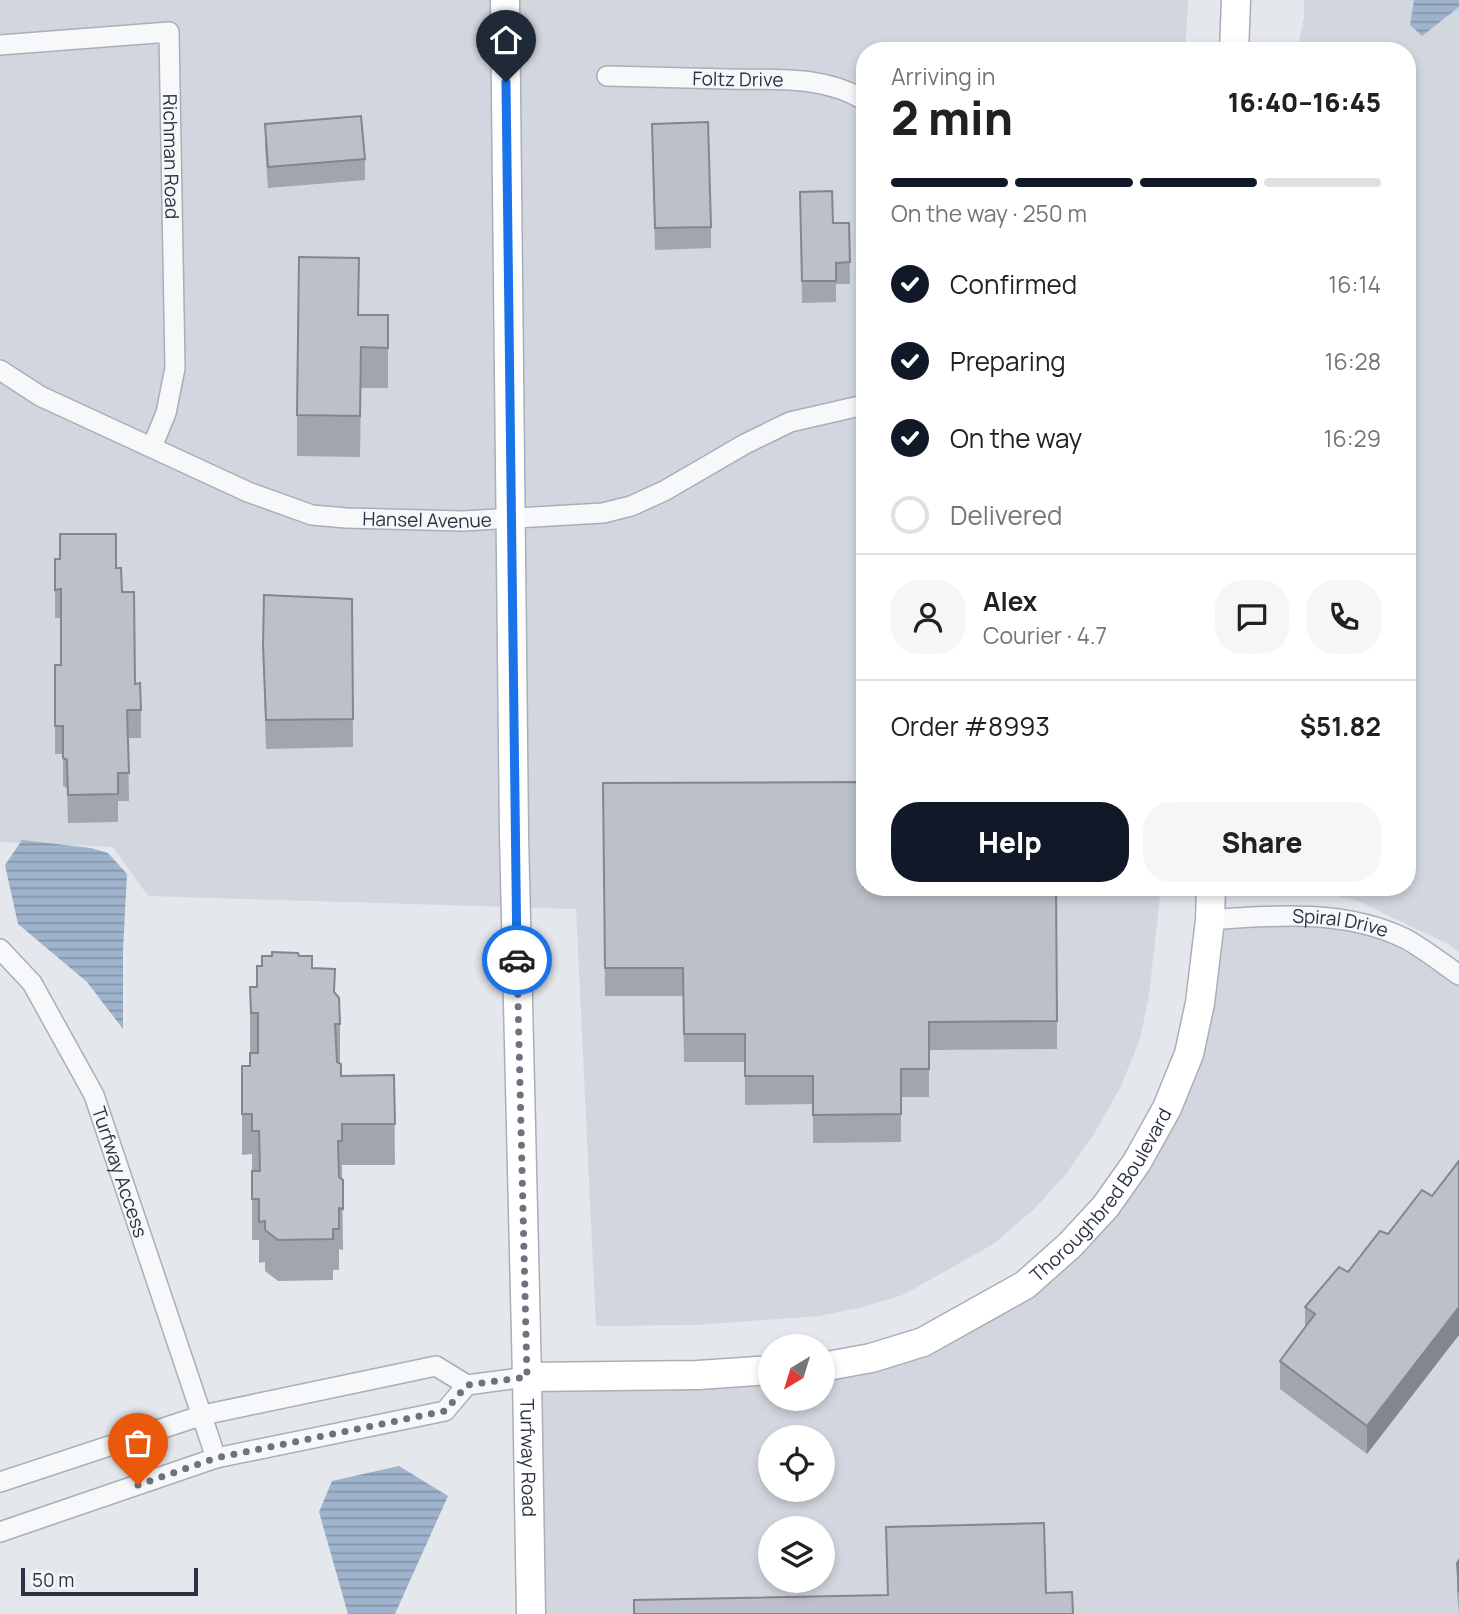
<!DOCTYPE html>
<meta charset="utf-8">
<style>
:root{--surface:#fff;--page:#f6f6f6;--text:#202124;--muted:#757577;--line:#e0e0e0;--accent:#111827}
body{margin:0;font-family:Manrope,sans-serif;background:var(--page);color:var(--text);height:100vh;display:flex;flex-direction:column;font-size:26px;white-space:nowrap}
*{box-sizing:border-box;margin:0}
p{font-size:23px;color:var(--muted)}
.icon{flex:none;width:38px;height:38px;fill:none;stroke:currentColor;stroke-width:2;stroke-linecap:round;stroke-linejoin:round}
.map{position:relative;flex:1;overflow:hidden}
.details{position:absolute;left:856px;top:42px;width:560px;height:854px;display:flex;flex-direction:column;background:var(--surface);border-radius:28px;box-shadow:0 4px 10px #0003}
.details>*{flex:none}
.needle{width:46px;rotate:218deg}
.controls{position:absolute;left:758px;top:1334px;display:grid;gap:14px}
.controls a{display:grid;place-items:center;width:77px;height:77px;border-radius:50%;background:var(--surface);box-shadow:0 4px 10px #0003;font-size:35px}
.scale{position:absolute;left:21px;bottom:18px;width:177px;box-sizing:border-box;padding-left:7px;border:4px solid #2b3445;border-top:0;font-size:19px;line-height:24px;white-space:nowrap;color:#2b3445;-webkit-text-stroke:5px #f4f6f9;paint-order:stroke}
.pin{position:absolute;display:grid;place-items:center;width:60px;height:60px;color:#fff;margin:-72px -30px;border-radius:50% 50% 50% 0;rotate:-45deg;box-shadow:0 0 7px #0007}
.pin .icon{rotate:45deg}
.courier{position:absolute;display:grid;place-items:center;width:70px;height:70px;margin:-35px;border:5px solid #1a73e8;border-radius:50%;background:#fff;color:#222;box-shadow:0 2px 9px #0007}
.overview em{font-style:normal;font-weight:800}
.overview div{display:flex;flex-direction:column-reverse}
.overview{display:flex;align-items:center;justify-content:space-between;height:119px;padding:0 35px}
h1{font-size:46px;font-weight:800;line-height:52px}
.bar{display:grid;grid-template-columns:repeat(4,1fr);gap:10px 7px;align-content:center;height:84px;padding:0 35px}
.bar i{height:9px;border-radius:5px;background:var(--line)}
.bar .current{background:var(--accent)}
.bar p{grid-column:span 4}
.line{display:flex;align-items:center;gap:18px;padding:0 35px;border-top:2px solid var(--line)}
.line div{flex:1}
.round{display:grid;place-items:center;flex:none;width:74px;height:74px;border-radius:28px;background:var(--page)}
ol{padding:0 35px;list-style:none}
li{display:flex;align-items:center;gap:21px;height:77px}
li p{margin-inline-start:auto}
li .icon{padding:7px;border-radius:50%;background:var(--accent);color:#fff;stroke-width:4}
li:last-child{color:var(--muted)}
li i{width:38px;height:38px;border:4px solid var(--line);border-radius:50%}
.button{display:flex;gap:14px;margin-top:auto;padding:14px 35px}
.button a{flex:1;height:80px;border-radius:28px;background:var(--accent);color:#fff;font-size:28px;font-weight:800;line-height:80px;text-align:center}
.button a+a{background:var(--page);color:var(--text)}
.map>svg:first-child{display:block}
.built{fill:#d2d6de;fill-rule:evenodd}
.water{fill:url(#water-rules)}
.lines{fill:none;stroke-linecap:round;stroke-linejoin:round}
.street-casing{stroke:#a9aeb7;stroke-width:22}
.secondary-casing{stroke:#a9aeb7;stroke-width:31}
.street{stroke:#f7f8fa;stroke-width:19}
.secondary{stroke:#fff;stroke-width:28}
.wall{fill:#a1a5ae}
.shaded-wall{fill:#83868d}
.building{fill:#bbc0ca;stroke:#83868d;stroke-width:2}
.done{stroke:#6c737f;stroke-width:7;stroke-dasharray:0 12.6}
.route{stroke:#1a73e8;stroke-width:9}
.labels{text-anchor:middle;stroke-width:6;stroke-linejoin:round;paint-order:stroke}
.street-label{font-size:19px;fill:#2b3445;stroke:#f4f6f9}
</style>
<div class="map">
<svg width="1459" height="1614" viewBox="0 0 1459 1614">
<defs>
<pattern id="water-rules" width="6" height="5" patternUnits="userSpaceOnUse" patternTransform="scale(1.75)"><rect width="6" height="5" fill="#9fb4cc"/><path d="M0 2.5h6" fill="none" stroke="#8293a7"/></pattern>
</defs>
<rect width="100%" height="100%" fill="#e4e7ec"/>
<g class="built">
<path d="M0,0h1188l-3,51h-321v836h297l-12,108 -9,44 -19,47 -27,48 -28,40 -31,34 -40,35 -92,52 -44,13 -40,8 -123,9 -100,1 -20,-417 -428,-13 -35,-49 -113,-5z"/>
<path d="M1304,0h155v952l-11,-8 -90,-43 -57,-14h106v-836h-110l7,-33z"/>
<path d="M1210,920l147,2 102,53v639h-928l-4,-237 243,-7v28h52l1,-31 202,-82 142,-177zM770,1437h52v52h-52zM770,1528h52v52h-52z"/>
</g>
<g class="water">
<path d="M1414,0h45v7l-37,29 -12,-11z"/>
<path d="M22,840l69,8 17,5 19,21 -4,76v79l-36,-47 -69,-58 -13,-59z"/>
<path d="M399,1466l49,30 -53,118h-47l-29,-102 13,-31z"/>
</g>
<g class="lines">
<defs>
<g id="street">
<path id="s1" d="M0,45l169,-13 6,336 -9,45 -14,34"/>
<path id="s2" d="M607,76c40,1 80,2 120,3 47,1 96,-4 137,21"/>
<path id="s3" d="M0,370l40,26 208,96 64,23 34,3 117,3 140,-8 28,-7 33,-15 81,-47 45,-22 74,-17"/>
<path id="s4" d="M1210,920c65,-5 136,-11 196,19 18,10 36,24 53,36"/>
<path id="s5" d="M0,949l32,34 62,112 122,363"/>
<path d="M0,1482l203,-67 233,-49 31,19 60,-8"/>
<path d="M0,1532l216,-74 229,-47 22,-26"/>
</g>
<g id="secondary">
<path id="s6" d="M505,0l9,835 13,542 4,237"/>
<path d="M1234,51l2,-51"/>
<path id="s7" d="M822,1367l49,-9 52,-16 102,-57 45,-40 36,-39 31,-44 30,-54 22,-54 11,-51 10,-83 1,-33"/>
<path d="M527,1377l171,-2 72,-5"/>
</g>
</defs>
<use href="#street" class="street-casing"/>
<use href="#secondary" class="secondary-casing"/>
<use href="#street" class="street"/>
<use href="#secondary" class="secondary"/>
</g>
<g class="wall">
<path d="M265,124l100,35v21l-97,8 -3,-43z"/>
<path d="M652,124l59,103v21l-56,2z"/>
<path d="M800,192l33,31h16l1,61h-14v18l-34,1z"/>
<path d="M359,315h29v73h-27l-1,69 -63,-1v-41z"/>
<path d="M55,559l61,9 6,24 13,92 6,26v28h-13l1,63h-11v21l-50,1 -1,-35 -4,-2v-32h-8v-89h6v-47h-6z"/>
<path d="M352,599l1,148 -87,2 -3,-103z"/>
<path d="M603,783l453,104 1,162 -128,1v47h-28v45l-88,1v-39l-68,1v-43h-61l-1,-66h-78z"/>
<path d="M299,956l13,12 23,25 5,31v40l1,12 53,-1 1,90h-53l1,85 -4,-1v21h-6v10l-55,1 -13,-10v-9l-6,1v-23h-7v-86l-10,1v-89h8v-79h7l5,-21z"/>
<path d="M1380,1231l-13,223 -87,-65v-28l25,-34v-20l43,-35z"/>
<path d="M1459,1560v54l-2,-23v-28z"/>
</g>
<path class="shaded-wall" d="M1459,1307v28l-92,119v-28z"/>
<g class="building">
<path d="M361,116l4,43 -97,8 -3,-43z"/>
<path d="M708,122l3,105 -56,1 -3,-104z"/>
<path d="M832,191l1,32h16l1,39 -14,1v18h-34l-2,-89z"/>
<path d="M299,257l60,1 -1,57h30v33l-27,-1 -1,69 -63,-1z"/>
<path d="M60,534h56v34h5l1,24h12l1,92 5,-1 1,27h-14l2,63h-11v21l-50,1 -1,-35 -4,-2v-32h-8v-61h6v-76l-6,1v-31h5z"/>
<path d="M264,595l88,4 1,120 -87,1 -3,-74z"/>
<path d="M864,782v105h192l1,134 -128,1v47h-28v45l-88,1v-39h-68v-42h-61l-1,-66h-78l-2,-185z"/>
<path d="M272,952l26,1 1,3h13v12l23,1 -1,23 5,6 1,26h-5l2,38 4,2v12l53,-1 1,49h-53v17h-4l1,36 4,3v29l-4,-1v21h-6v10l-55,1 -13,-10v-9l-6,1v-23h-7v-28h8l-1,-40h-7v-17h-10v-48h8v-13h8v-40h-7l-1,-26h7v-21h5v-10h10z"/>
<path d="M1459,1161v146l-92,119 -87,-65 35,-47 -10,-7 34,-40 9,5 32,-41 8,3 34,-44 10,6z"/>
<path d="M1044,1523l2,70 26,-1 1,22h-439v-14l254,-5 -2,-68z"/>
<path d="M1459,1560v32l-2,-29z"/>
</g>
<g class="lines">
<path class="done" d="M138,1485l78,-27 229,-47 22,-26 60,-8 -10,-417"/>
<path class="route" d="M506,82l11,878"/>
</g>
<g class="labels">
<g class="street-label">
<text dy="7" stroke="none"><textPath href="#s2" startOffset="131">Foltz Drive</textPath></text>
<text dy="7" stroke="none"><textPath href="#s1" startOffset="294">Richman Road</textPath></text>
<text dy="7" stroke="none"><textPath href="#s3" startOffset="460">Hansel Avenue</textPath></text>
<text dy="7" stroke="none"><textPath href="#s4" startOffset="131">Spiral Drive</textPath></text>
<text dy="7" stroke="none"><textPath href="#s5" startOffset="256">Turfway Access</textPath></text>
<text dy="7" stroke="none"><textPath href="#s7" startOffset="340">Thoroughbred Boulevard</textPath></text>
<text dy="7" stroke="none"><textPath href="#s6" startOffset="1458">Turfway Road</textPath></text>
</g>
</g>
</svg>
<div class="controls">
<a><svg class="needle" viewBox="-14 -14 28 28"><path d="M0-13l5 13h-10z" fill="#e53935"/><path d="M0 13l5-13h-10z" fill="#757577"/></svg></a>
<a><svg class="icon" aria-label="locate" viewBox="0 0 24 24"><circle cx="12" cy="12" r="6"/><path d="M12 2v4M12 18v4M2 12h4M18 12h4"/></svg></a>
<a><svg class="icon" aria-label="layers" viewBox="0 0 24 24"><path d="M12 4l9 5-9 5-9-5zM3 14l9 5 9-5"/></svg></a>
</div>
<div class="scale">50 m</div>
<div class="pin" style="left:138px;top:1485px;background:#ea580c"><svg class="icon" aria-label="bag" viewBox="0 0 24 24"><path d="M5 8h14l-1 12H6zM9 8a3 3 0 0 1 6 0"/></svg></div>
<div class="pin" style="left:506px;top:82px;background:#1f2937"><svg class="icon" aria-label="home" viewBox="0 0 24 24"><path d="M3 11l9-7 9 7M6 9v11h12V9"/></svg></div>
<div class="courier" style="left:517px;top:960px"><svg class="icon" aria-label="car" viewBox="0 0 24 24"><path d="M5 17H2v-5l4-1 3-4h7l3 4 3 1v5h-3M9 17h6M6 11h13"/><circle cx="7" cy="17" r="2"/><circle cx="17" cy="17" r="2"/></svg></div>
<section class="details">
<div class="overview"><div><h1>2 min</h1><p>Arriving in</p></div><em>16:40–16:45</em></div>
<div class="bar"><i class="current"></i><i class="current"></i><i class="current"></i><i></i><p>On the way · 250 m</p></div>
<ol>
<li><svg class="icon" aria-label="check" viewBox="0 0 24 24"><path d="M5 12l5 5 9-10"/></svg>Confirmed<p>16:14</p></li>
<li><svg class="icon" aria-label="check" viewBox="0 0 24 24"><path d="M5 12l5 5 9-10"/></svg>Preparing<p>16:28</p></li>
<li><svg class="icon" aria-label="check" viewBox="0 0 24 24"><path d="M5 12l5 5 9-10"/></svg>On the way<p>16:29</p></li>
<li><i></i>Delivered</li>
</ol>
<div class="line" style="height:126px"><a class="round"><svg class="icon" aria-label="person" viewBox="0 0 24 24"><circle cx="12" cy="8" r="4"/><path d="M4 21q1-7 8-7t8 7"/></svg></a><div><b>Alex</b><p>Courier · 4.7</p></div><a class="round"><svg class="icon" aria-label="chat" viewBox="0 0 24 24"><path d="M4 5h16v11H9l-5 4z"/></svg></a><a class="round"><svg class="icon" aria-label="phone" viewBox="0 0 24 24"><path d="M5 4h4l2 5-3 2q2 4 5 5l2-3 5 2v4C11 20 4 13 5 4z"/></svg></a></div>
<div class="line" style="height:91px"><div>Order #8993</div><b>$51.82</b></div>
<div class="button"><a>Help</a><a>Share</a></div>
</section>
</div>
